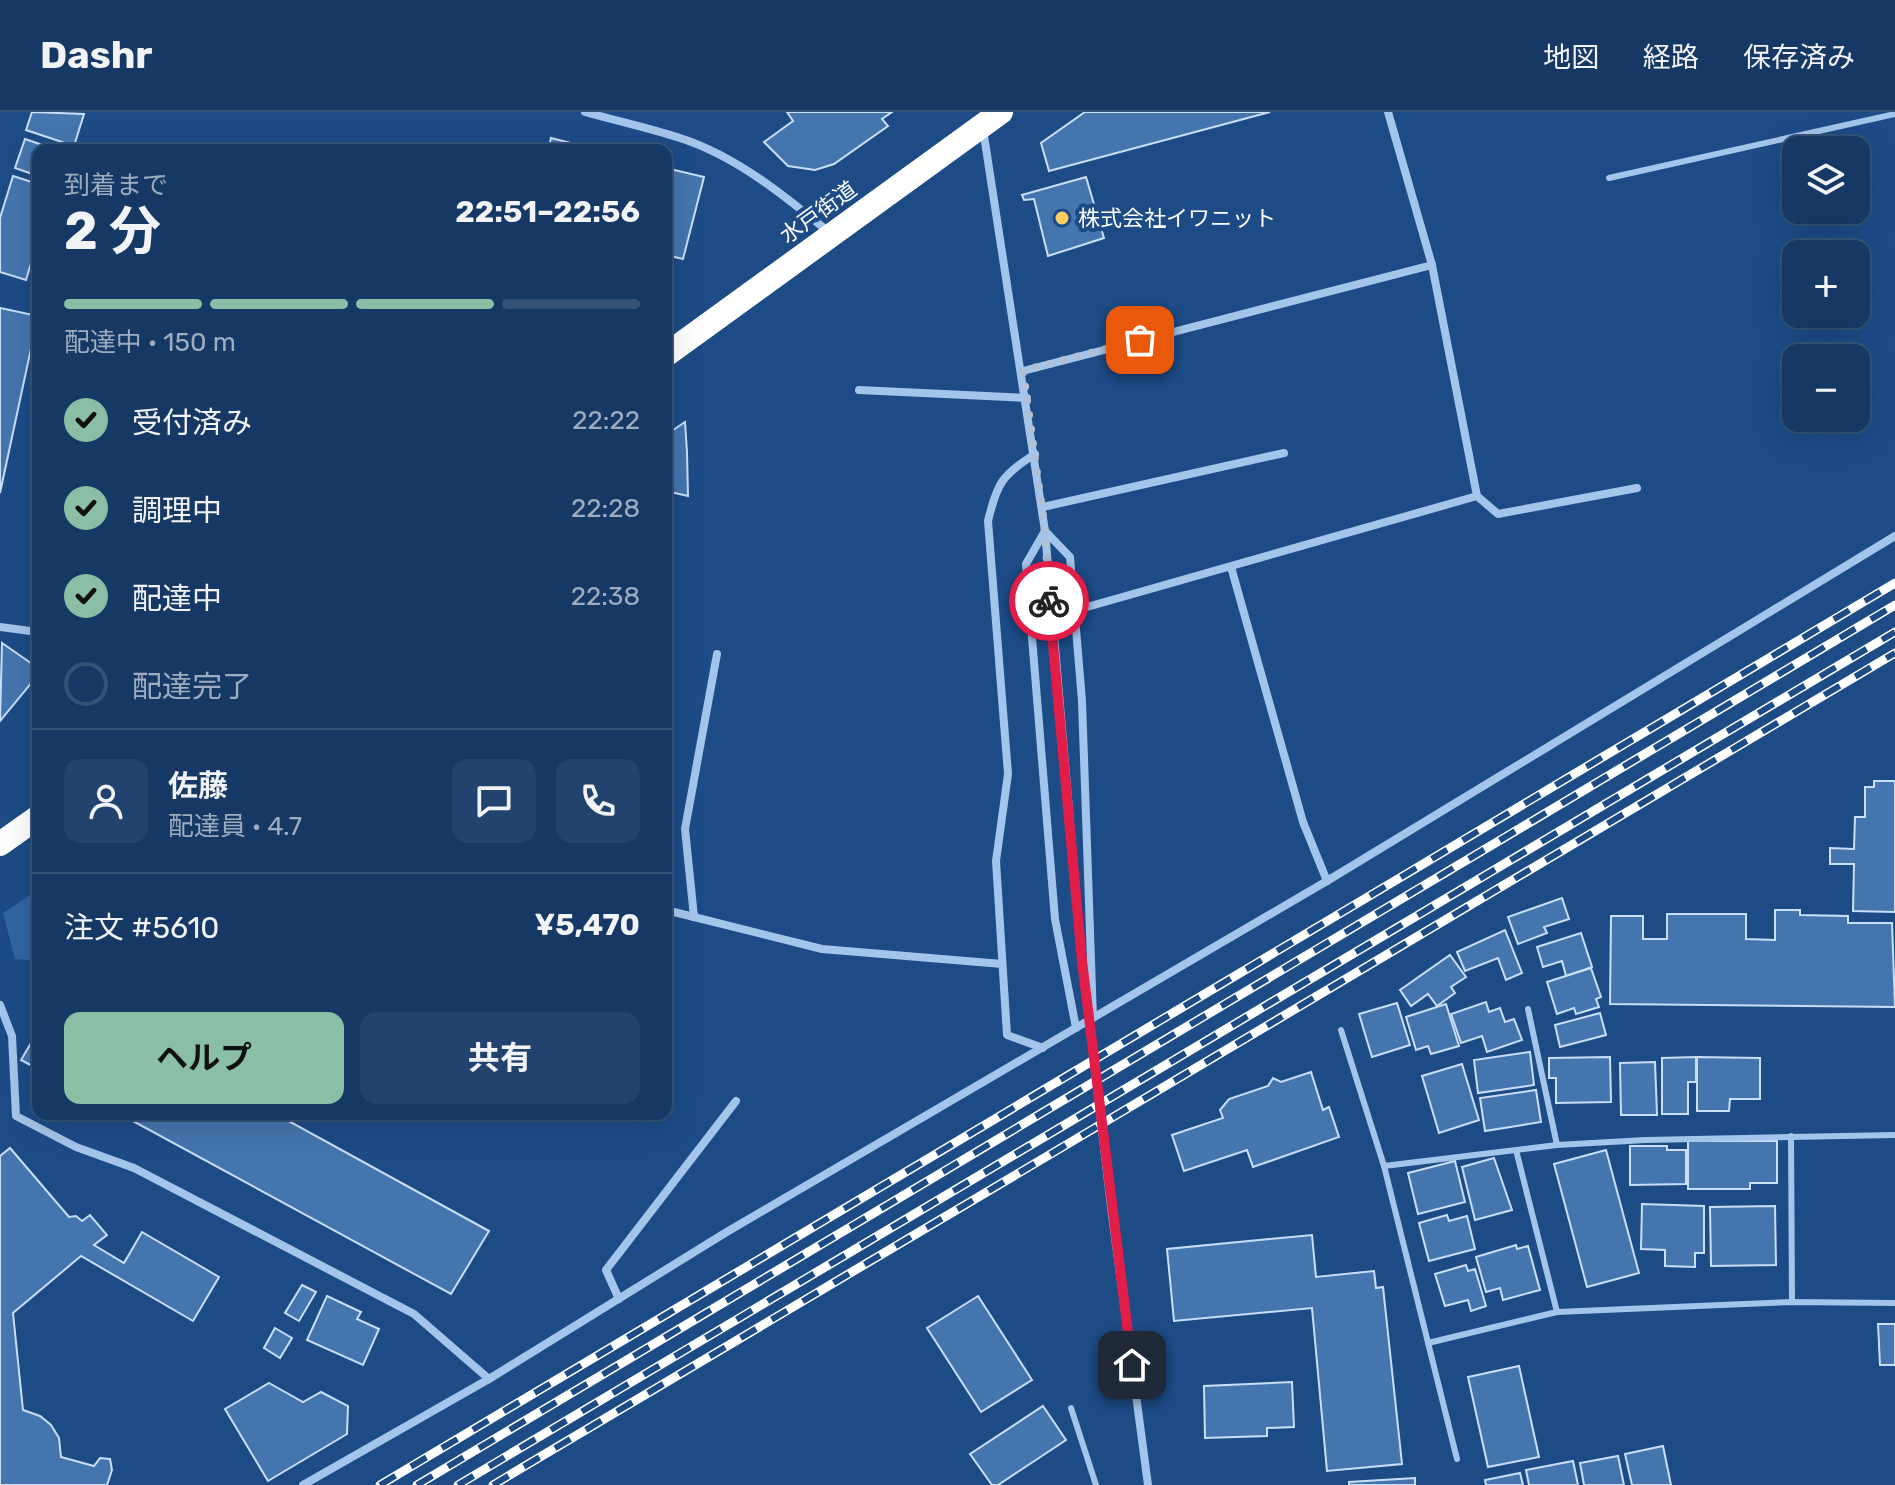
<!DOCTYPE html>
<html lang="ja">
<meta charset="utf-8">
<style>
:root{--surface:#153864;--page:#22436d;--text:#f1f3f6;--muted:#9dacbf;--line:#345278;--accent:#8abfa5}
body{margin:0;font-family:Rubik,"Noto Sans JP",sans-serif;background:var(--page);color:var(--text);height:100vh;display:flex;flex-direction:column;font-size:30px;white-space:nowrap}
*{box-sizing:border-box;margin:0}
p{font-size:26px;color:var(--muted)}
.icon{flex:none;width:44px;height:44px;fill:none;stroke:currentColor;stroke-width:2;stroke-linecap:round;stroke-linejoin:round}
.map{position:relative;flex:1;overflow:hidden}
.side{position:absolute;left:32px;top:32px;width:640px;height:976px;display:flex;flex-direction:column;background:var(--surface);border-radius:16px;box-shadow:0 8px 32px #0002,0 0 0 2px var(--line)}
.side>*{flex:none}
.tools{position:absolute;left:1782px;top:24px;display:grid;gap:16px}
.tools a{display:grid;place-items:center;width:88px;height:88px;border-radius:16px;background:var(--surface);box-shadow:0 8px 32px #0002,0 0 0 2px var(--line);font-size:40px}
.pin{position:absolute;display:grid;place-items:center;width:68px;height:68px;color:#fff;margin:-34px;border-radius:16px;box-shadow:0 4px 12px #0006}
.courier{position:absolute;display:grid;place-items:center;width:80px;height:80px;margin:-40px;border:6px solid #e11d48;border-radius:50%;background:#fff;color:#222;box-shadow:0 2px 10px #0007}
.headline em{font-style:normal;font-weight:700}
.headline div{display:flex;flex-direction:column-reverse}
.headline{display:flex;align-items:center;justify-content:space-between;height:136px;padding:0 32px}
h1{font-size:52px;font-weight:700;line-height:60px}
.bar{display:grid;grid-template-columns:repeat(4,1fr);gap:12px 8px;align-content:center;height:96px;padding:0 32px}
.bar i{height:10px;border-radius:6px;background:var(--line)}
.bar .on{background:var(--accent)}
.bar p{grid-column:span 4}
.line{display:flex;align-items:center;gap:20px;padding:0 32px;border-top:2px solid var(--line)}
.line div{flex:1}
.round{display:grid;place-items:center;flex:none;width:84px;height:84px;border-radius:16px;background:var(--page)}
ol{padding:0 32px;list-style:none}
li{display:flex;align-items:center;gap:24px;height:88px}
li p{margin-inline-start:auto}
li .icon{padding:8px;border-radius:50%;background:var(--accent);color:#111;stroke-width:4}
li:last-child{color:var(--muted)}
li i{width:44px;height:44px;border:4px solid var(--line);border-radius:50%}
.button{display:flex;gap:16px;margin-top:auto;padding:16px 32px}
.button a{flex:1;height:92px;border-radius:16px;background:var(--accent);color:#111;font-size:32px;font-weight:700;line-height:92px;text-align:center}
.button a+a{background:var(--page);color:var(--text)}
header{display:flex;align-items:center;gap:48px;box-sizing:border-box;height:112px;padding:0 40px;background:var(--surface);border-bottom:2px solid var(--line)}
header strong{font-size:38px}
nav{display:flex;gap:44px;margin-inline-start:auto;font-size:28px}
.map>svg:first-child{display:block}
.green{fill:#3065a3}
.building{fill:#4475ae;stroke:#c9dff8;stroke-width:2}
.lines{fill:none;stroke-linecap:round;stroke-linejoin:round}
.lane{stroke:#a4c5eb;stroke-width:6}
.street{stroke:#a4c5eb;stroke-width:8}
.highway{stroke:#fff;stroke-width:24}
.rail-casing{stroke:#fff;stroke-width:9}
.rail{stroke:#1c4b86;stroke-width:6;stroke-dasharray:18;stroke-linecap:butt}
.street-bridge{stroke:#a4c5eb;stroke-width:8}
.done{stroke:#b0c0d5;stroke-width:8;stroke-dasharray:0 14.4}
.route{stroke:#e11d48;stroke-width:10}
.poi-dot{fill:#fbcd62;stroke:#1c4b86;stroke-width:3}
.labels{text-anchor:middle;stroke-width:8;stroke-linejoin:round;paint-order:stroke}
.street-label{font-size:22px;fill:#fff;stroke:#1c4b86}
.poi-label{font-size:22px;fill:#fff;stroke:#1c4b86;text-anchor:start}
</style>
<header>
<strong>Dashr</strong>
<nav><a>地図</a><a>経路</a><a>保存済み</a></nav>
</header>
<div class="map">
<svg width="1895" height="1373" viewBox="0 0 1895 1373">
<rect width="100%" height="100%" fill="#1c4b86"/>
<path class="green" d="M38,778v71l-23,-2 -12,-46z"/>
<g class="building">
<path d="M32,0l52,2 -10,32 -48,-16z"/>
<path d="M787,0h105l-10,7 6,7 -54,38 -19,6 -27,-4 -24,-24 29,-21z"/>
<path d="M1085,0h185l-221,59 -8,-28z"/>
<path d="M551,26l47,12h-50z"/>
<path d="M25,27l32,11h-19v26l-23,-8z"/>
<path d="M666,56l38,9 -21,82 -17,-4z"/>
<path d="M13,64l25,8v56l-12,40 -26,-8v-54z"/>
<path d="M1086,65l18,61 -56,18 -14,-57 -10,1 -2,-5z"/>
<path d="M0,196l38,8 -38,177z"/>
<path d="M685,310l2,30 1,44 -22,-5v-56z"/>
<path d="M2,531l36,25v7l-38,46z"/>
<path d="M1874,669h21v131l-42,-1 1,-47h-24v-16l24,1 1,-32h10v-30h9z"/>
<path d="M1562,786l7,21 -25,8 3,6 -29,11 -10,-27z"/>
<path d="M1775,798h25v5l48,1v7h44l3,84 -285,-3 1,-88h32v23h24v-25h79v25l29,1z"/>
<path d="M1505,818l17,43 -16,7 -8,-22 -33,13 -8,-19z"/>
<path d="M1581,821l11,34 -26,9 -4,-15 -19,6 -6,-20z"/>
<path d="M1450,843l16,22 -15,10 4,6 -18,13 -9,-12 -17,12 -11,-16z"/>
<path d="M1591,856l10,29 -5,2 3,8 -23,7 -2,-6 -17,6 -10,-32z"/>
<path d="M1486,890l3,10 11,-4 5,14 9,-3 8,21 -35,12 -5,-16 -21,7 -10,-29z"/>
<path d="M1397,891l13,42 -38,12 -13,-43z"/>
<path d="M1446,892l13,42 -28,8 -3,-8 -12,4 -10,-33z"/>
<path d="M1600,901l6,22 -46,12 -5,-22z"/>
<path d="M38,919v38l-17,-9z"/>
<path d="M1530,940l4,33 -56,8 -4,-33z"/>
<path d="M1610,945l1,45 -55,1v-25h-7v-20z"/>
<path d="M1696,945v25h-8v32h-26v-56z"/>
<path d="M1697,945l63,1v41h-30l-1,12h-32z"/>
<path d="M1655,950l2,53h-36l-1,-52z"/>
<path d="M1462,952l17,56 -40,13 -17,-57z"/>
<path d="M1311,960l12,38 6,-3 10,30 -86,30 -6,-17 -63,21 -12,-36 51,-17 -3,-8 9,-11 39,-13 5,-8 8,4z"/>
<path d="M1536,978l5,32 -56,9 -5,-33z"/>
<path d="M120,1002h156l213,117 -38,63z"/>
<path d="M1688,1029h89v42h-27v6h-62z"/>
<path d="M1630,1034h37v4h19v34l-56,1z"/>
<path d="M10,1036l59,69 7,-1 6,5 8,-6 17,20 -13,10 30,18 18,-31 77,45 -26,44 -112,-65 -68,57 10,97 17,6 11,9 8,13 2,19 33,9 6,-8 10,1 2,11 -5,15h-107v-329z"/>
<path d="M1606,1038l33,123 -52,14 -33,-123z"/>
<path d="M1494,1046l18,52 -37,10 -13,-53z"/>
<path d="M1455,1049l10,41 -47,12 -10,-41z"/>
<path d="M1642,1092l62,2v47h-9v14l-30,-1v-16l-24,-1z"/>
<path d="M1775,1094l1,59 -65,1 -1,-59z"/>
<path d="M1447,1103l2,6 18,-5 8,33 -46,12 -10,-38z"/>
<path d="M1312,1123l4,42 58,-6 2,17 7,-1 19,177 -75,7 -15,-163 -138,13 -7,-72z"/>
<path d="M1516,1133l1,4 11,-3 12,44 -37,10 -3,-12 -14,4 -10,-35z"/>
<path d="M1466,1153l2,6 7,-2 11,37 -15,5 -3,-11 -23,6 -10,-32z"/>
<path d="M302,1173l14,7 -17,29 -14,-8z"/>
<path d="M327,1184l34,16 -4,7 22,10 -16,36 -56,-25z"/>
<path d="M978,1184l54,84 -51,32 -54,-84z"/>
<path d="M1878,1212h17v41h-15z"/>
<path d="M275,1216l17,10 -12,20 -16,-10z"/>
<path d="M1519,1254l20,91 -51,10 -20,-90z"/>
<path d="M1292,1270l2,45 -27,1v8l-62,2 -1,-52z"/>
<path d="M269,1271l34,19 18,-10 27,14 -1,28 -79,47 -43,-72z"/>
<path d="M1043,1294l23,34 -68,45h-6l-22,-31z"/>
<path d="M1663,1334l8,39h-39l-7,-31z"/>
<path d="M1618,1344l6,29h-40l-4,-22z"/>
<path d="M1573,1349l5,24h-49l-3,-15z"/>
<path d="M1520,1361l3,12h-37l-1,-5z"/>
<path d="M1415,1366v7h-66v-3z"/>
</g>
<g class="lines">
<g class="lane">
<path d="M1609,66l286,-64"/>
<path d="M1528,897l29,136"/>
<path d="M1341,918l43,136 73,293"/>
<path d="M1791,1024l1,166"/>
<path d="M1516,1038l41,162"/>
<path d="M1384,1054l173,-21 88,-5 250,-5"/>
<path d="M1428,1231l129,-31 235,-10 103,1"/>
<path d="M1071,1296l25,77"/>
</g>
<g class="street">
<path d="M585,0c32,9 64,16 95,26 56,18 105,58 150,95"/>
<path d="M983,17l62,402 37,430"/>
<path d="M1023,259l409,-106"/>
<path d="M859,278l168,8"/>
<path d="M1035,342c-33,21 -38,29 -47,67l20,253 -12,87 11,174 36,13"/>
<path d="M1477,384l21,18 139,-26"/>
<path d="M1043,395l241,-54"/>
<path d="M1231,455l72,255 24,59"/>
<path d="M1073,499l404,-115 -45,-231 -44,-153"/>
<path d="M0,515l38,5"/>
<path d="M666,798l156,39 180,15"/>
<path d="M694,805l-9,-88 32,-175"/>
<path d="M0,893l12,31 4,80 60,31 58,21 280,146 75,65"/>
<path d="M1076,916l-21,-109 -29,-355 19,-33 25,26 12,144 11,317"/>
<path d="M1112,1103l36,270"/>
<path d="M619,1187l-13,-29 130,-169"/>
<path d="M303,1373l186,-106 236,-146 602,-352 568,-345"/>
</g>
<g class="highway">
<path d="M666,243l335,-243"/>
<path d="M0,732l38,-27"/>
</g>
<defs>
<g id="rail">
<path d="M380,1373l1515,-902"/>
<path d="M417,1373l1478,-880"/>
<path d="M458,1373l1437,-853"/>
<path d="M493,1373l1402,-832"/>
</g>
</defs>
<use href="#rail" class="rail-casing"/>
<use href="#rail" class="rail"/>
<path class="street-bridge" d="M1082,849l30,254"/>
</g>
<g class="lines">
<path class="done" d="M1049,489l-4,-70 -22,-160 117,-31"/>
<path class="route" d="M1049,489l33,360 50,404"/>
</g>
<circle class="poi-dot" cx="1062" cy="106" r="8"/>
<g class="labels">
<g class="street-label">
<text transform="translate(818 100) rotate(-36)" y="8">水戸街道</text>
</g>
<g class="poi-label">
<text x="1078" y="114">株式会社イワニット</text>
</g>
</g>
</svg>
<div class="tools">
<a><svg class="icon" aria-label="layers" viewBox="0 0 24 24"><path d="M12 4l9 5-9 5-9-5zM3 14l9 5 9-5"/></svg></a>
<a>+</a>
<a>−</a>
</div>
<div class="pin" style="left:1140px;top:228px;background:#ea580c"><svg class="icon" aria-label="bag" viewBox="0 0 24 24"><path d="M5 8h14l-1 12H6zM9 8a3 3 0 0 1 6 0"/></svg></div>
<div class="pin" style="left:1132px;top:1253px;background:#1f2937"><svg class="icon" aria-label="home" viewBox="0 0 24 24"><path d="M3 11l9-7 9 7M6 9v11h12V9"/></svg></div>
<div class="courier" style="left:1049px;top:489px"><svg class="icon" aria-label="bike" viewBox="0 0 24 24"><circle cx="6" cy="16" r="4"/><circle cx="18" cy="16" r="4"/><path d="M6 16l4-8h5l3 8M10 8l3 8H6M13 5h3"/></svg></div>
<section class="side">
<div class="headline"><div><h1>2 分</h1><p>到着まで</p></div><em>22:51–22:56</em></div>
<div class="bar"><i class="on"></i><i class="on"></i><i class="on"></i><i></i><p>配達中 · 150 m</p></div>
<ol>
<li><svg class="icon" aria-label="check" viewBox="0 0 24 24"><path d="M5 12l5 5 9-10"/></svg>受付済み<p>22:22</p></li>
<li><svg class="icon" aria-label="check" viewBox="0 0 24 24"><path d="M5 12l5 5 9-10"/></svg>調理中<p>22:28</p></li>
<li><svg class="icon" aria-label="check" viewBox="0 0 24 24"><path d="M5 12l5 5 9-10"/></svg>配達中<p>22:38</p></li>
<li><i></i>配達完了</li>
</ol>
<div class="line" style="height:144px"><a class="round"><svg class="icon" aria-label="person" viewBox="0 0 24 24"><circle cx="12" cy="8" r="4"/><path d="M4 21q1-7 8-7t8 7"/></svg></a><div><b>佐藤</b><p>配達員 · 4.7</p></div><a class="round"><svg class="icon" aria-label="chat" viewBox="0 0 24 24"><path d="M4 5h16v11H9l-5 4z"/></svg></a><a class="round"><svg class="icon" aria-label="phone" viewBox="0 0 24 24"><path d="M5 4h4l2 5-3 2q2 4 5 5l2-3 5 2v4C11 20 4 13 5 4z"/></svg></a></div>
<div class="line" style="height:104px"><div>注文 #5610</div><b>¥5,470</b></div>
<div class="button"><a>ヘルプ</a><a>共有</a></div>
</section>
</div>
